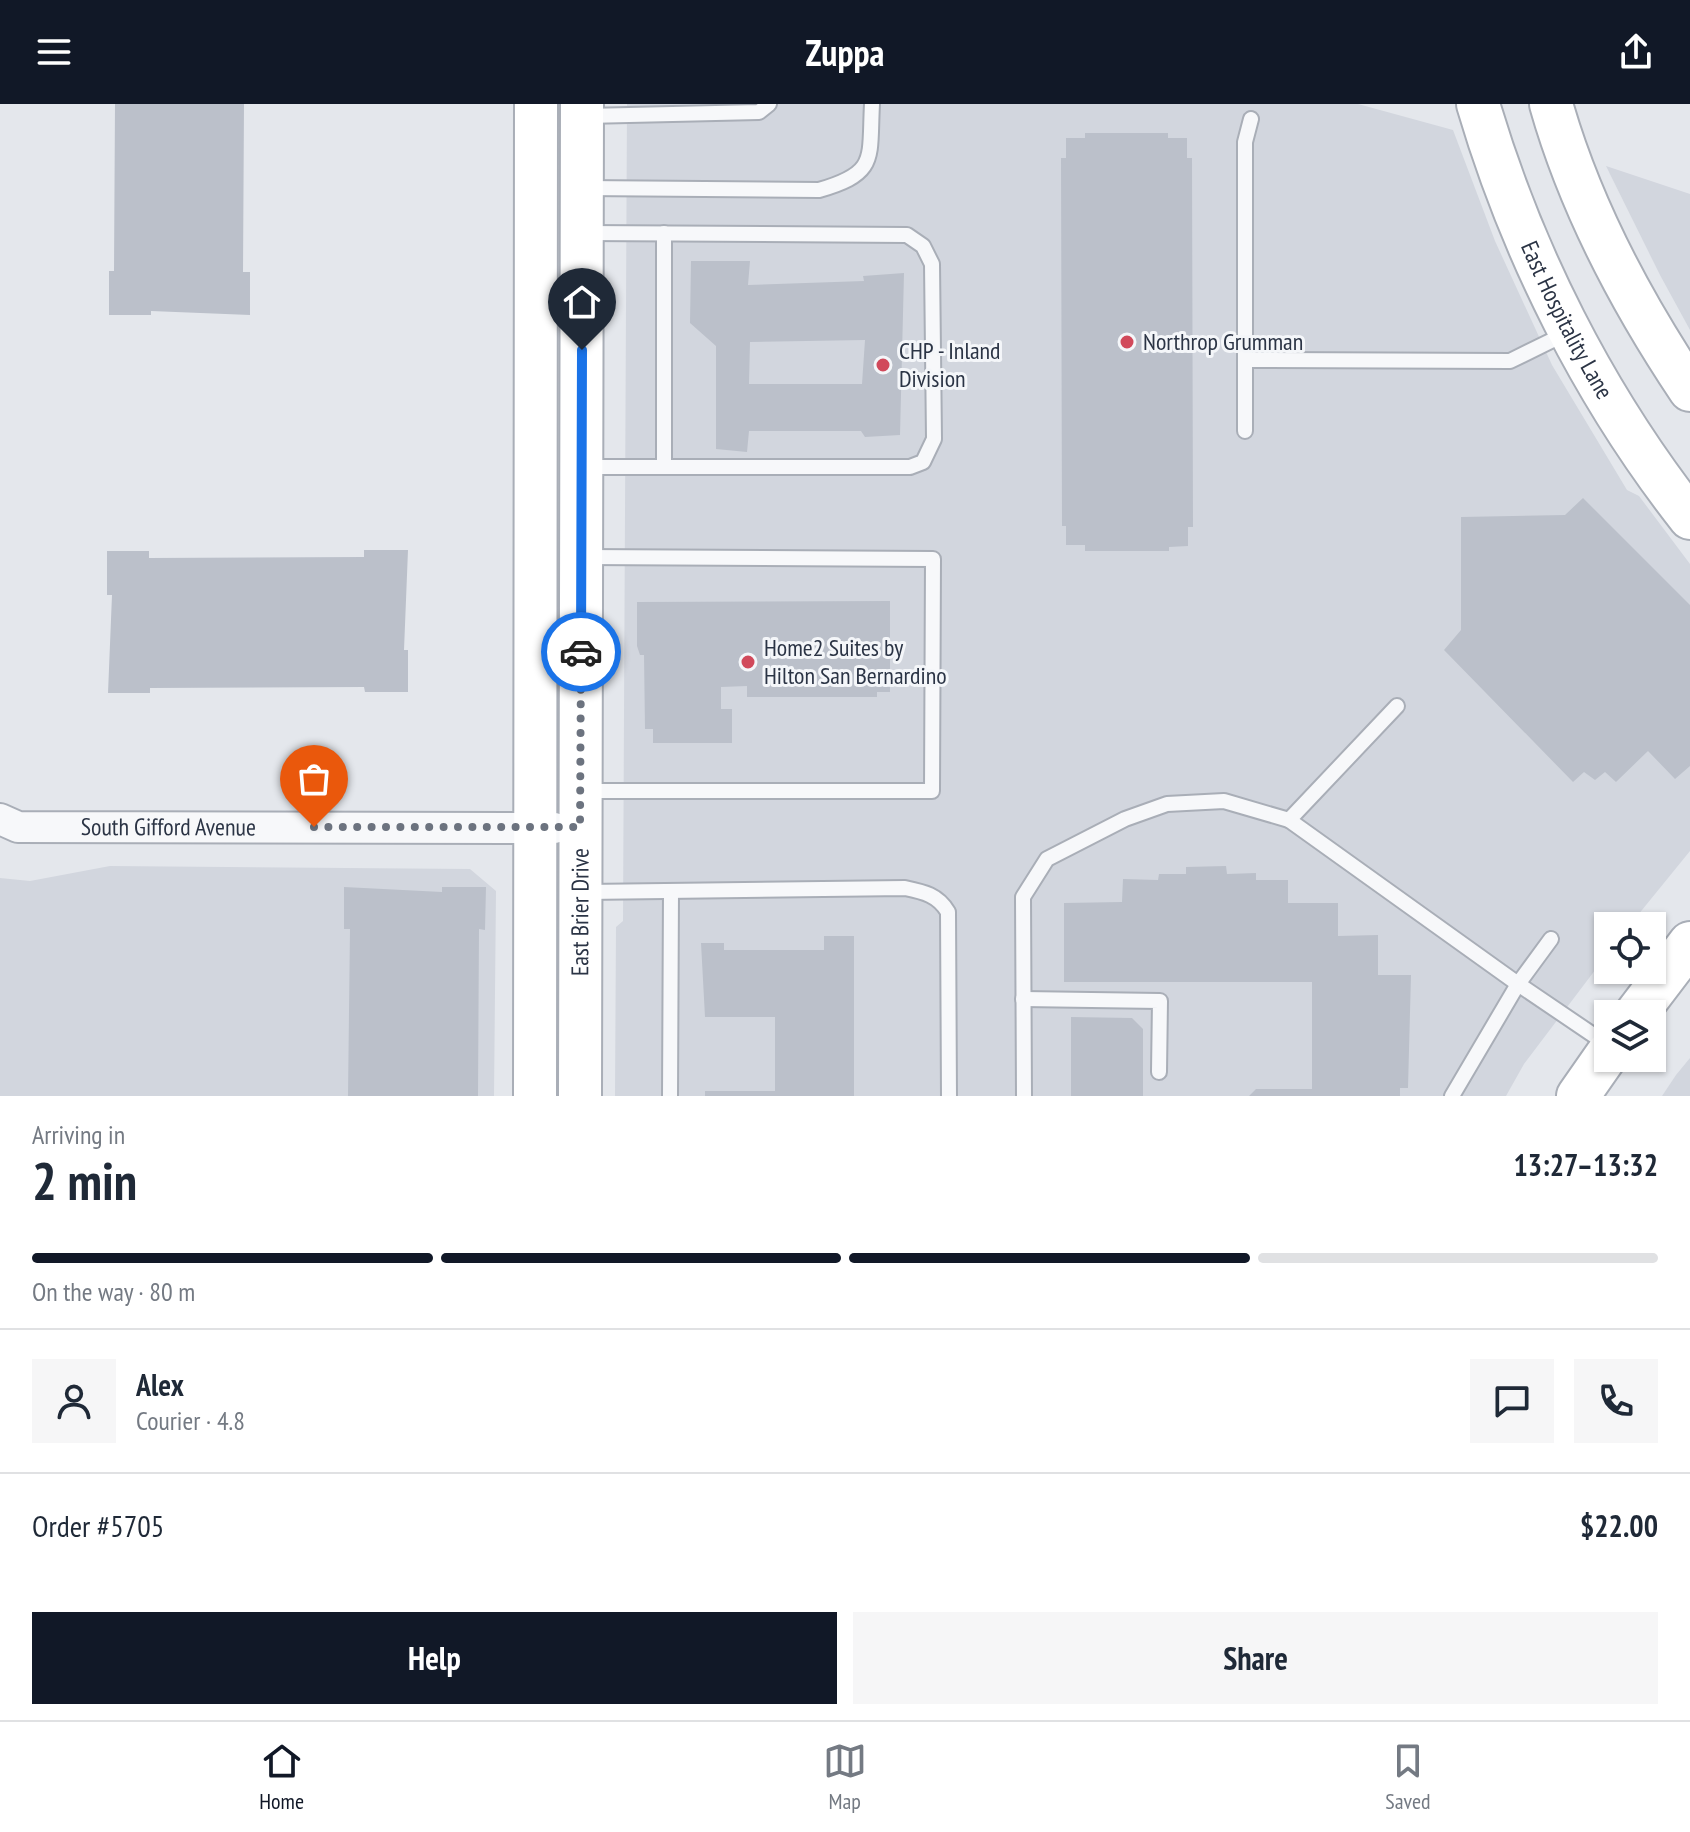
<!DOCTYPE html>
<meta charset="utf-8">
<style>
:root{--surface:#fff;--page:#f6f6f7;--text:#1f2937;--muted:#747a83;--line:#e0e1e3;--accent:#111827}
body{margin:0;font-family:"PT Sans Narrow",sans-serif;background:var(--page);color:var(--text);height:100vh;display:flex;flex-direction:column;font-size:30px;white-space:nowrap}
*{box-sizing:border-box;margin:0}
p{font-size:26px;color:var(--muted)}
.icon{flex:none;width:44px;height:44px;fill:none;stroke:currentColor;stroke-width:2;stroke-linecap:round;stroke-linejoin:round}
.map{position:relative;height:992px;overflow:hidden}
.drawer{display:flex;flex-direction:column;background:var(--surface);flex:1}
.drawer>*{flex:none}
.buttons{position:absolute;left:1594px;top:808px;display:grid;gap:16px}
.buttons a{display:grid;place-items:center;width:72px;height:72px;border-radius:0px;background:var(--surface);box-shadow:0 2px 6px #0004;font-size:40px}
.pin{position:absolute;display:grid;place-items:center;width:68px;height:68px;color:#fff;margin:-82px -34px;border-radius:50% 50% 50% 0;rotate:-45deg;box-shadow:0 0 8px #0007}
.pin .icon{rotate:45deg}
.courier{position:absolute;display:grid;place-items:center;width:80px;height:80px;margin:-40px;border:6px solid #1a73e8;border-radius:50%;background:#fff;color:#222;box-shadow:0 2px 10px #0007}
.summary em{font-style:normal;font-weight:700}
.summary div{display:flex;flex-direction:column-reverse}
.summary{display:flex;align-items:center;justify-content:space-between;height:136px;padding:0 32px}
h1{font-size:52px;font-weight:700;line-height:60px}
.bar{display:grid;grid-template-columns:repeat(4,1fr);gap:12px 8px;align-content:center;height:96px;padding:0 32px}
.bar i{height:10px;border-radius:6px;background:var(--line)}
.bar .selected{background:var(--accent)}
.bar p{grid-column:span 4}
.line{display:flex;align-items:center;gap:20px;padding:0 32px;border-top:2px solid var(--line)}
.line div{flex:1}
.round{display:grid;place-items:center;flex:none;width:84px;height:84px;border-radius:0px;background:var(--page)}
.action{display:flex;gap:16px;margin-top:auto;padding:16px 32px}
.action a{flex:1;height:92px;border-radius:0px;background:var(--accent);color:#fff;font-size:32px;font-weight:700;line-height:92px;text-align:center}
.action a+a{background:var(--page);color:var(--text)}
header{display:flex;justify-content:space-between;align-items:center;height:104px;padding:0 32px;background:var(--accent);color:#fff;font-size:36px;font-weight:700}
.dock{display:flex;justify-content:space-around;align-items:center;height:112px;border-top:2px solid var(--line);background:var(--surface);font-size:22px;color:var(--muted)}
.dock a{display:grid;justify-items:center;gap:4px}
.dock .selected{color:var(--accent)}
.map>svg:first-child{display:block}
.built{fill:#d2d6de}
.building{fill:#bbc0ca;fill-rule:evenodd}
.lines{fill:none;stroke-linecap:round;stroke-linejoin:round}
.lane-casing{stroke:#a9aeb7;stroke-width:18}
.street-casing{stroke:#a9aeb7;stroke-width:34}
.secondary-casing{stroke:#a9aeb7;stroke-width:46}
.lane{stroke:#f7f8fa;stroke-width:14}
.street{stroke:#f7f8fa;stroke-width:30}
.secondary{stroke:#fff;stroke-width:42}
.done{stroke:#6c737f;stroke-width:8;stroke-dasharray:0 14.4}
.route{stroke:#1a73e8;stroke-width:10}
.poi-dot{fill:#d1495b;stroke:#f4f6f9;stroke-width:3}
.labels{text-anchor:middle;stroke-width:6;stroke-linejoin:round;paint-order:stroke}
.street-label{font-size:24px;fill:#2b3445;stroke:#f4f6f9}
.poi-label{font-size:24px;fill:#2b3445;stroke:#f4f6f9;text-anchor:start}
</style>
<header><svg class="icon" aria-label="menu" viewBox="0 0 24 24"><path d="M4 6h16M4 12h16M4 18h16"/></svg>Zuppa<svg class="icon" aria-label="share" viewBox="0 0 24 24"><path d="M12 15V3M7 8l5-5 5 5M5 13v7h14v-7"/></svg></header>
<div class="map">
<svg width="1690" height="992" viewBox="0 0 1690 992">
<rect width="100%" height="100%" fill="#e4e7ec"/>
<g class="built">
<path d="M627,0h731l95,26 42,111 57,124 75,125 12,6 51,68v287l-61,75h-21v27l-84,111 -18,32h-891l1,-169 7,-6z"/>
<path d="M1606,62l84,28v136l-30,-55z"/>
<path d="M110,762l360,3 26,22 -2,205h-494v-218l30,3z"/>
<path d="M1690,954v38h-28l14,-21z"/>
</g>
<g class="building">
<path d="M115,0h129l-1,168h7v43l-99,-4v4h-42v-44h5z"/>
<path d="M1085,29h83v5h19v20h5l1,369h-5v19l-19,1v4h-84v-6h-19v-19h-4l-1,-368h5v-20h19z"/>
<path d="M691,157h59l-2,24 116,-4 -1,-5 41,-3 -4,162 -35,2 -4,-6h-112l-2,21 -31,-3v-103l-26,-23zM865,236l-3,44h-113l1,-42z"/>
<path d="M1583,394l107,107v161l-15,13 -27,-28 -32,31 -11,-10 -10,8 -11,-8 -11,10 -129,-132 17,-20v-113l104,-2z"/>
<path d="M364,446h44l-4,100h4v42h-43l-1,-5 -214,1v5h-42l4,-98h-5v-44h42v7l215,-1z"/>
<path d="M890,497v91h-13v5h-130v-11l-26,1v22h11v34h-79v-14h-8l-1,-74h-4l-3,-9v-44z"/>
<path d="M1226,762l1,8 29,-1v7h32v23h50v33l40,-1v40h33l-3,113h-8v8h-151l7,-7h56v-107h-248v-79l58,-1 1,-23 35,1 1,-6h27v-7z"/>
<path d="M344,783l98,5v-5h44l-1,43 -6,-1 -1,167h-130l2,-167h-6z"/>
<path d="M824,832h30v160h-149v-5h70v-74h-70l-4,-74h23v7h100z"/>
<path d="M1071,913l61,1 11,11v67h-72z"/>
</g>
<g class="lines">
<defs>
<g id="lane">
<path d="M586,12l173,-4 10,-8"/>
<path d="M584,84l235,2c59,-17 50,-31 53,-86"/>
<path d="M664,129v234"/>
<path d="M1247,256l263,1 55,-27"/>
<path d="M1245,327v-289l6,-23"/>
<path d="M583,363h327l13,-5 11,-23 -2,-175 -9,-18 -16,-11 -323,-2"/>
<path d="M1397,602l-108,114 229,164 33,-45"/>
<path d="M585,687h347l1,-232 -348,-2"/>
<path d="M586,788l319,-4c19,4 33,7 43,24l1,184"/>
<path d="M1023,895l137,2 -1,71"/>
<path d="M670,992l1,-204"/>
<path d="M1024,992l-1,-199 24,-38 78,-40 42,-15 57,-3 65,19"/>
<path d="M1452,992l66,-112 90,61"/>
</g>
<g id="street">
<path id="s1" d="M0,715l18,8 536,1"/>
</g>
<g id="secondary">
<path id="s2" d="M1478,0c44,149 116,292 212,414"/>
<path d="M1551,0c29,102 80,198 139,286"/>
<path d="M1636,910l54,-71"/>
<path d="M535,992l1,-992"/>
<path id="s3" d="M580,992l2,-992"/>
<path d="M1578,992l30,-43"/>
</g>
</defs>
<use href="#lane" class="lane-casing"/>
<use href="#street" class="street-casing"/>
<use href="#secondary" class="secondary-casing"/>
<use href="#lane" class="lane"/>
<use href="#street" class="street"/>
<use href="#secondary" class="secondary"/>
</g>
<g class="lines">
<path class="done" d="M314,723h266l1,-175"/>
<path class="route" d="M581,548l1,-302"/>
</g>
<g class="poi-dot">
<circle cx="1127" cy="238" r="8"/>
<circle cx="883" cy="261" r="8"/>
<circle cx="748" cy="558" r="8"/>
</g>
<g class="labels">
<g class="street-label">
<text dy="8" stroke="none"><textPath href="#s2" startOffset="234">East Hospitality Lane</textPath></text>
<text dy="8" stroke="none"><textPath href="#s1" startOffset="170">South Gifford Avenue</textPath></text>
<text dy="8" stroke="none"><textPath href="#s3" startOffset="184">East Brier Drive</textPath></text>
</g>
<g class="poi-label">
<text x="1143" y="246">Northrop Grumman</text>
<text x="899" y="255">CHP - Inland<tspan x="899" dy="28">Division</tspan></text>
<text x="764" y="552">Home2 Suites by<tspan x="764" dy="28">Hilton San Bernardino</tspan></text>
</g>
</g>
</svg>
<div class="buttons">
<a><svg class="icon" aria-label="locate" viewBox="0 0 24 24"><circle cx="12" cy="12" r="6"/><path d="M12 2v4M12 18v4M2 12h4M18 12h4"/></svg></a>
<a><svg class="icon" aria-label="layers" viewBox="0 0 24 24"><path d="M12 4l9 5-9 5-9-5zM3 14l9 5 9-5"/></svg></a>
</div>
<div class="pin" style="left:314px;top:723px;background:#ea580c"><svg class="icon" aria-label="bag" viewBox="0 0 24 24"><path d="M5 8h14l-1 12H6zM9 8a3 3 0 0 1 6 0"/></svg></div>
<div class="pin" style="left:582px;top:246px;background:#1f2937"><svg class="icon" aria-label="home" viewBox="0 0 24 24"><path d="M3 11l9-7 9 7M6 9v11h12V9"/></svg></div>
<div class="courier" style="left:581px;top:548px"><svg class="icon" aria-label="car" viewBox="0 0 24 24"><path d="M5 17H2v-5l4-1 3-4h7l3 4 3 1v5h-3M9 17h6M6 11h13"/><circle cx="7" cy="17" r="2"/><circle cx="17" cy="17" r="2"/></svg></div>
</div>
<section class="drawer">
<div class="summary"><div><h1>2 min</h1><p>Arriving in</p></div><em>13:27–13:32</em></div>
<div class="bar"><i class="selected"></i><i class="selected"></i><i class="selected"></i><i></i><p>On the way · 80 m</p></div>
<div class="line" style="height:144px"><a class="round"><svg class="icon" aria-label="person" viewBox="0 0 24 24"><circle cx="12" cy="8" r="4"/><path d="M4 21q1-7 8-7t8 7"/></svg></a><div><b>Alex</b><p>Courier · 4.8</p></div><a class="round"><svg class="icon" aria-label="chat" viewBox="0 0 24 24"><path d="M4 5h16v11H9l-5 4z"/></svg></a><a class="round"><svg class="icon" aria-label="phone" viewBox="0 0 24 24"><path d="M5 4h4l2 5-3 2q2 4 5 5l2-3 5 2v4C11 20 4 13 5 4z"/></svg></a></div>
<div class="line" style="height:104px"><div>Order #5705</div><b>$22.00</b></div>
<div class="action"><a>Help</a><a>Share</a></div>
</section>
<nav class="dock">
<a class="selected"><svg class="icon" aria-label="home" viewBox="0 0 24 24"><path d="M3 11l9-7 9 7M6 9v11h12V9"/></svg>Home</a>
<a><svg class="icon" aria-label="map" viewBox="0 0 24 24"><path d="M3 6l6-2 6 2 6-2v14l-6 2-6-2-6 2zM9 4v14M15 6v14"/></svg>Map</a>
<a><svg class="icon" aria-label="saved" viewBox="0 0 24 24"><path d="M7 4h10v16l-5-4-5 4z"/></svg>Saved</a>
</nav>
